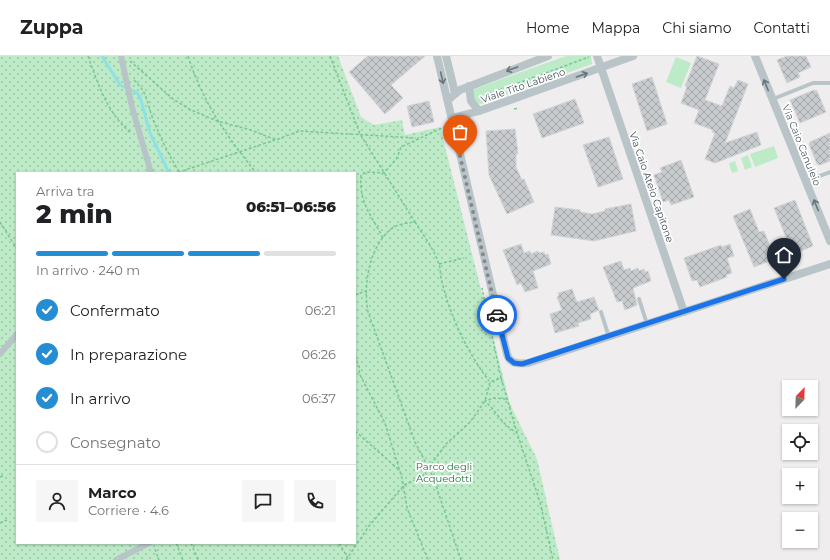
<!DOCTYPE html>
<html lang="it">
<meta charset="utf-8">
<style>
:root{--surface:#fff;--page:#f6f6f6;--text:#202124;--muted:#757577;--line:#e0e0e0;--accent:#248dd3}
body{margin:0;font-family:Montserrat,sans-serif;background:var(--page);color:var(--text);height:100vh;display:flex;flex-direction:column;font-size:15px;white-space:nowrap}
*{box-sizing:border-box;margin:0}
p{font-size:13px;color:var(--muted)}
.icon{flex:none;width:22px;height:22px;fill:none;stroke:currentColor;stroke-width:2;stroke-linecap:round;stroke-linejoin:round}
.map{position:relative;flex:1;overflow:hidden}
.drawer{position:absolute;left:16px;top:116px;width:340px;height:372px;display:flex;flex-direction:column;background:var(--surface);border-radius:0px;box-shadow:0 1px 3px #0004}
.drawer>*{flex:none}
.needle{width:26px;rotate:23deg}
.fabs{position:absolute;left:782px;top:324px;display:grid;gap:8px}
.fabs a{display:grid;place-items:center;width:36px;height:36px;border-radius:0px;background:var(--surface);box-shadow:0 1px 3px #0004;font-size:20px}
.pin{position:absolute;display:grid;place-items:center;width:34px;height:34px;color:#fff;margin:-41px -17px;border-radius:50% 50% 50% 0;rotate:-45deg;box-shadow:0 0 4px #0007}
.pin .icon{rotate:45deg}
.courier{position:absolute;display:grid;place-items:center;width:40px;height:40px;margin:-20px;border:3px solid #1a73e8;border-radius:50%;background:#fff;color:#222;box-shadow:0 1px 5px #0007}
.summary em{font-style:normal;font-weight:800}
.summary div{display:flex;flex-direction:column-reverse}
.summary{display:flex;align-items:center;justify-content:space-between;height:68px;padding:0 20px}
h1{font-size:26px;font-weight:800;line-height:30px}
.bar{display:grid;grid-template-columns:repeat(4,1fr);gap:6px 4px;align-content:center;height:48px;padding:0 20px}
.bar i{height:5px;border-radius:3px;background:var(--line)}
.bar .current{background:var(--accent)}
.bar p{grid-column:span 4}
.line{display:flex;align-items:center;gap:10px;padding:0 20px;border-top:1px solid var(--line)}
.line div{flex:1}
.round{display:grid;place-items:center;flex:none;width:42px;height:42px;border-radius:0px;background:var(--page)}
ol{padding:0 20px;list-style:none}
li{display:flex;align-items:center;gap:12px;height:44px}
li p{margin-inline-start:auto}
li .icon{padding:4px;border-radius:50%;background:var(--accent);color:#fff;stroke-width:4}
li:last-child{color:var(--muted)}
li i{width:22px;height:22px;border:2px solid var(--line);border-radius:50%}
header{display:flex;align-items:center;gap:24px;box-sizing:border-box;height:56px;padding:0 20px;background:var(--surface);border-bottom:1px solid var(--line)}
header strong{font-size:19px}
nav{display:flex;gap:22px;margin-inline-start:auto;font-size:14px}
.map>svg:first-child{display:block}
.grass{fill:#bdebc7}
.park{fill:url(#park-dots);fill-rule:evenodd}
.lines{fill:none;stroke-linecap:round;stroke-linejoin:round}
.stream{stroke:#8ce2e6;stroke-width:3}
.building{fill:url(#building-cross-hatch);stroke:#d1d4d8}
.path{stroke:#77c793;stroke-width:1.5;stroke-dasharray:3 2;stroke-linecap:butt}
.service{stroke:#b9c4c9;stroke-width:4}
.pedestrian{stroke:#b9c4c9;stroke-width:6}
.minor{stroke:#b9c4c9;stroke-width:8}
.oneway{stroke:#68757b}
.done{stroke:#81898d;stroke-width:4;stroke-dasharray:0 7.2}
.route{stroke:#1a73e8;stroke-width:5}
.labels{text-anchor:middle;stroke-width:3.5;stroke-linejoin:round;paint-order:stroke}
.street-label{font-size:10px;fill:#465359;stroke:#fff}
.park-label{font-size:10px;fill:#1c753a;stroke:#fff}
</style>
<header>
<strong>Zuppa</strong>
<nav><a>Home</a><a>Mappa</a><a>Chi siamo</a><a>Contatti</a></nav>
</header>
<div class="map">
<svg width="830" height="504" viewBox="0 0 830 504">
<defs>
<pattern id="park-dots" width="8" height="8" patternUnits="userSpaceOnUse"><rect width="8" height="8" fill="#bdebc7"/><path d="M2 2h.1M6 6h.1" fill="none" stroke="#9bc1a5" stroke-width="1.8" stroke-linecap="round"/></pattern>
<pattern id="building-cross-hatch" width="8" height="8" patternUnits="userSpaceOnUse"><rect width="8" height="8" fill="#c7cbce"/><path d="M0 0l8 8M0 8l8-8" fill="none" stroke="#a3a7aa"/></pattern>
</defs>
<rect width="100%" height="100%" fill="#efeded"/>
<g class="grass">
<path d="M566,0h25l1,8 -111,40 -6,-1 -3,-12 2,-2z"/>
<path d="M676,1l15,6 -10,25 -15,-6z"/>
<path d="M774,90l4,12 -23,9 -5,-13z"/>
<path d="M748,99l4,12 -7,3 -4,-12z"/>
<path d="M735,105l3,10 -6,2 -3,-10z"/>
</g>
<path class="park" d="M0,0h338l23,61 13,8 28,-5 3,15 35,-8 70,277 27,55 23,101h-560zM17,117h338v370h-338z"/>
<g class="lines">
<path class="stream" d="M102,0l18,29 16,7 4,5 10,36 19,40"/>
</g>
<g class="building">
<path d="M368,0h57l-34,29 12,13 -18,16 -36,-42z"/>
<path d="M697,0l22,8 -14,36 17,6 8,-20 4,2 4,-8 10,4 -23,59 32,-11 4,13 -46,18 -10,-4 10,-26 -3,-1 1,-2 -19,-7 5,-13 -18,-7 6,-16 -2,-1z"/>
<path d="M787,0h19l5,11 -13,6 2,4 -13,6 -10,-23z"/>
<path d="M652,21l15,47 -20,7 -15,-47z"/>
<path d="M814,34l3,1 9,21 -26,11 -10,-23z"/>
<path d="M575,43l9,24 -42,15 -9,-24z"/>
<path d="M429,45l5,21 -22,5 -5,-21z"/>
<path d="M515,73l3,25h-2v13l6,13 2,-1 10,23 -27,12 -18,-39 -3,-44z"/>
<path d="M830,77v28l-10,4 -3,-1 -8,-20 1,-2z"/>
<path d="M609,81l14,42 -25,8 -15,-42z"/>
<path d="M681,104l13,37 -23,8 -2,-5 -6,2 -9,-27 8,-3 -2,-4z"/>
<path d="M795,144l18,46 -20,8 -19,-46z"/>
<path d="M631,148l5,27 -42,10 -43,-6 4,-28 25,3v2l12,2 13,-3v-2z"/>
<path d="M750,153l9,23 5,-1 11,28 -21,8 -21,-51z"/>
<path d="M521,188l3,9 6,-2 1,3 7,-3 1,2 5,-1 1,3 3,-1 3,10 -18,7 5,17 -13,4 -4,-9 -4,2 -14,-35z"/>
<path d="M730,188l4,12 -7,2 5,15 -6,2 1,2 -27,10 -3,-7 -5,1 -8,-23 37,-13 1,2z"/>
<path d="M621,205l3,9 6,-2 1,3 7,-3 1,3 5,-2 1,3 3,-1 3,10 -18,7 4,17 -12,5 -3,-9 -5,1 -14,-35z"/>
<path d="M572,233l5,13 17,-5 5,13 -9,4 1,5 -13,4 1,3 -24,7 -5,-19 12,-4 -5,-13 2,-1 -1,-3z"/>
</g>
<g class="lines">
<g class="path">
<path d="M88,0c10,28 19,57 43,77"/>
<path d="M188,0c16,49 37,77 68,117"/>
<path d="M330,0l30,78 55,88c-8,1 -18,2 -24,7 -22,18 -28,56 -23,83l47,130 18,35 28,83"/>
<path d="M130,5l43,38 16,10 28,12 34,9 25,10 23,-9 117,7"/>
<path d="M134,24c15,15 12,21 19,39 7,18 16,36 26,53l-4,1"/>
<path d="M480,41l109,-40"/>
<path d="M514,53l5,-1"/>
<path d="M180,117l-1,-1 96,-32"/>
<path d="M0,166l17,27"/>
<path d="M415,166c8,13 19,27 24,42 2,6 1,13 3,18 9,37 25,69 47,99"/>
<path d="M383,182c-12,-24 -24,-34 -22,-63l5,-3 18,1 13,-15 4,-11 43,-20"/>
<path d="M439,208l25,-6"/>
<path d="M355,239l11,-4"/>
<path d="M355,300l5,13 -1,4 26,50 17,55 5,30 21,52"/>
<path d="M501,322l16,55 23,69 13,58"/>
<path d="M506,343l-12,-1 -9,3c11,10 18,25 31,31"/>
<path d="M355,375l43,38"/>
<path d="M0,421l3,-1"/>
<path d="M0,467l7,-3"/>
<path d="M176,487l7,17"/>
<path d="M191,487l7,17"/>
<path d="M339,487l10,17"/>
<path d="M155,493l4,11"/>
<path d="M346,504l23,-34 35,-41 18,-8 24,-33 24,-22 15,-21 5,-19 11,-4 -19,-90"/>
</g>
<g class="service">
<path d="M773,43l40,-16h17"/>
<path d="M806,125l24,-9"/>
<path d="M639,243l8,25"/>
<path d="M601,256l8,25"/>
</g>
<g class="pedestrian">
<path d="M121,0l11,51 19,66"/>
<path d="M0,298l17,-20"/>
<path d="M116,504l33,-17"/>
</g>
<g class="minor">
<path d="M437,0l70,298c3,10 11,10 21,9l302,-99"/>
<path d="M446,0l9,37"/>
<path d="M597,0l87,256"/>
<path d="M755,0l75,185"/>
<path d="M469,30l2,15 8,10"/>
<path d="M448,44l12,-10 88,-34"/>
<path d="M452,62l27,-7 154,-55"/>
</g>
</g>
<defs><path id="oneway-shaft" d="M-6 0H5M1.5-3L5.5 0L1.5 3" fill="none" stroke-width="1.6" stroke-linecap="round" stroke-linejoin="round"/></defs>
<g class="oneway">
<use href="#oneway-shaft" transform="translate(512 13) rotate(160)"/>
<use href="#oneway-shaft" transform="translate(582 19) rotate(-19)"/>
<use href="#oneway-shaft" transform="translate(442 22) rotate(77)"/>
<use href="#oneway-shaft" transform="translate(766 29) rotate(-112)"/>
<use href="#oneway-shaft" transform="translate(816 149) rotate(-112)"/>
</g>
<g class="lines">
<path class="done" d="M460,100l37,159"/>
<path class="route" d="M497,259l11,43 6,5 8,1 262,-85"/>
</g>
<g class="labels">
<g class="street-label">
<text transform="translate(523 29) rotate(-19)" y="4">Viale Tito Labieno</text>
<text transform="translate(802 89) rotate(68)" y="4">Via Caio Canuleio</text>
<text transform="translate(652 131) rotate(71)" y="4">Via Caio Ateio Capitone</text>
</g>
<g class="park-label">
<text x="444" y="414">Parco degli<tspan x="444" dy="12">Acquedotti</tspan></text>
</g>
</g>
</svg>
<div class="fabs">
<a><svg class="needle" viewBox="-14 -14 28 28"><path d="M0-13l5 13h-10z" fill="#e53935"/><path d="M0 13l5-13h-10z" fill="#757577"/></svg></a>
<a><svg class="icon" aria-label="locate" viewBox="0 0 24 24"><circle cx="12" cy="12" r="6"/><path d="M12 2v4M12 18v4M2 12h4M18 12h4"/></svg></a>
<a>+</a>
<a>−</a>
</div>
<div class="pin" style="left:460px;top:100px;background:#ea580c"><svg class="icon" aria-label="bag" viewBox="0 0 24 24"><path d="M5 8h14l-1 12H6zM9 8a3 3 0 0 1 6 0"/></svg></div>
<div class="pin" style="left:784px;top:223px;background:#1f2937"><svg class="icon" aria-label="home" viewBox="0 0 24 24"><path d="M3 11l9-7 9 7M6 9v11h12V9"/></svg></div>
<div class="courier" style="left:497px;top:259px"><svg class="icon" aria-label="car" viewBox="0 0 24 24"><path d="M5 17H2v-5l4-1 3-4h7l3 4 3 1v5h-3M9 17h6M6 11h13"/><circle cx="7" cy="17" r="2"/><circle cx="17" cy="17" r="2"/></svg></div>
<section class="drawer">
<div class="summary"><div><h1>2 min</h1><p>Arriva tra</p></div><em>06:51–06:56</em></div>
<div class="bar"><i class="current"></i><i class="current"></i><i class="current"></i><i></i><p>In arrivo · 240 m</p></div>
<ol>
<li><svg class="icon" aria-label="check" viewBox="0 0 24 24"><path d="M5 12l5 5 9-10"/></svg>Confermato<p>06:21</p></li>
<li><svg class="icon" aria-label="check" viewBox="0 0 24 24"><path d="M5 12l5 5 9-10"/></svg>In preparazione<p>06:26</p></li>
<li><svg class="icon" aria-label="check" viewBox="0 0 24 24"><path d="M5 12l5 5 9-10"/></svg>In arrivo<p>06:37</p></li>
<li><i></i>Consegnato</li>
</ol>
<div class="line" style="height:72px"><a class="round"><svg class="icon" aria-label="person" viewBox="0 0 24 24"><circle cx="12" cy="8" r="4"/><path d="M4 21q1-7 8-7t8 7"/></svg></a><div><b>Marco</b><p>Corriere · 4.6</p></div><a class="round"><svg class="icon" aria-label="chat" viewBox="0 0 24 24"><path d="M4 5h16v11H9l-5 4z"/></svg></a><a class="round"><svg class="icon" aria-label="phone" viewBox="0 0 24 24"><path d="M5 4h4l2 5-3 2q2 4 5 5l2-3 5 2v4C11 20 4 13 5 4z"/></svg></a></div>
</section>
</div>
